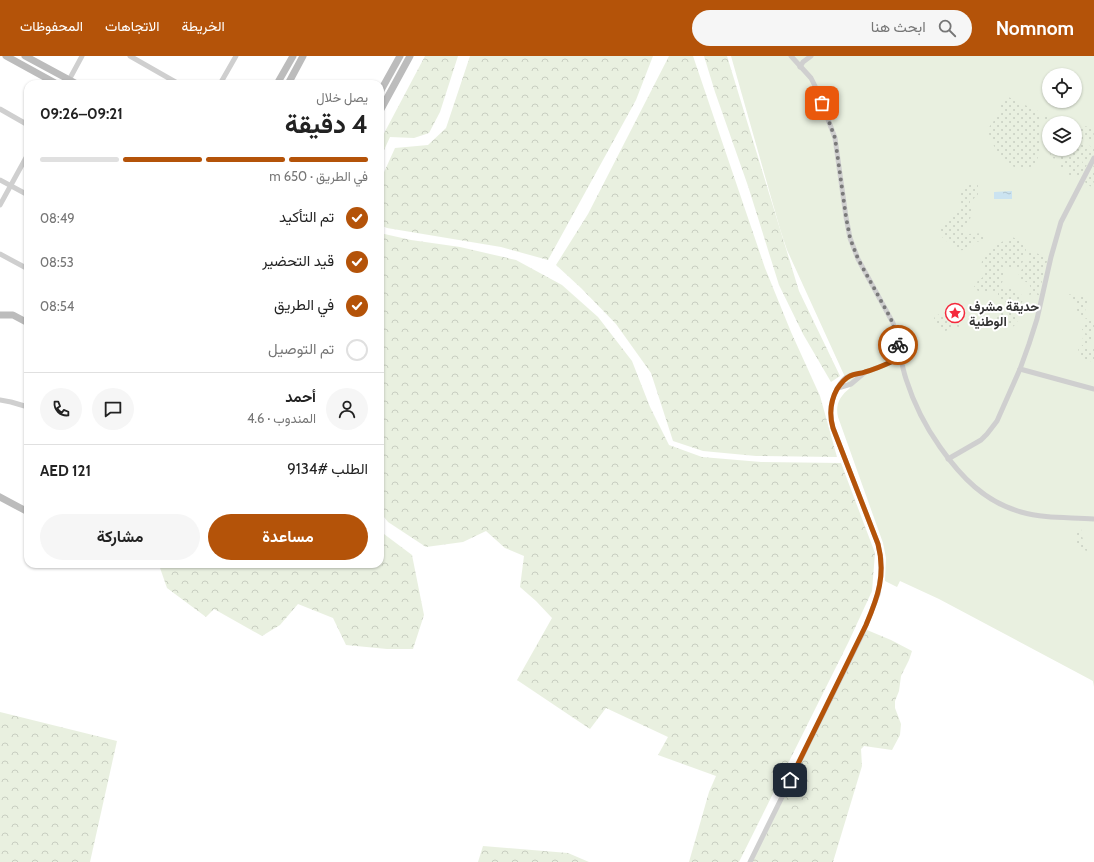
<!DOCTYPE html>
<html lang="ar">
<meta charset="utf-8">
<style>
:root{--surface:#fff;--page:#f6f6f6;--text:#222;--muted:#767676;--line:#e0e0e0;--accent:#b45309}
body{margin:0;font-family:Cabin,Vazirmatn,sans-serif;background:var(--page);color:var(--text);direction:rtl;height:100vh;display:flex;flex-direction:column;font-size:15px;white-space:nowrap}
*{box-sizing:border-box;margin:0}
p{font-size:13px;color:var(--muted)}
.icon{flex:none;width:22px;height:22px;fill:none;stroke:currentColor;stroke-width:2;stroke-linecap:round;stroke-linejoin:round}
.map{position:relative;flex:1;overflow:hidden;direction:ltr}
.panel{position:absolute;left:24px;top:24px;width:360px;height:488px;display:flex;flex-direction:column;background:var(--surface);border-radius:12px;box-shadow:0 1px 3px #0004;direction:rtl}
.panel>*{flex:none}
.fabs{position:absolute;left:1042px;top:12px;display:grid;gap:8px}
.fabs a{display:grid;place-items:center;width:40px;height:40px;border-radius:50%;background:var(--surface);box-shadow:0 1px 3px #0004;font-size:20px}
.pin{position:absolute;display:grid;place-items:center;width:34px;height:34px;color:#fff;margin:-17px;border-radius:8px;box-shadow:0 2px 6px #0006}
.courier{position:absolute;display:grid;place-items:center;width:40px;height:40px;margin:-20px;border:3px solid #b45309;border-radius:50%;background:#fff;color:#222;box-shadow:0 1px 5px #0007}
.overview em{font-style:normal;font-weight:700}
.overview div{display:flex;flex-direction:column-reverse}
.overview{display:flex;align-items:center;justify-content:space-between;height:68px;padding:0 16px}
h1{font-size:26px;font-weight:700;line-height:30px}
.bar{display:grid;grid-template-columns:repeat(4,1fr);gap:6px 4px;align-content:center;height:48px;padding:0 16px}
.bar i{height:5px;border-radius:3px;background:var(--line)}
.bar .active{background:var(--accent)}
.bar p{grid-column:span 4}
.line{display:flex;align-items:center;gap:10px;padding:0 16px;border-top:1px solid var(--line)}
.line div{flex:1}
.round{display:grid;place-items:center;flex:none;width:42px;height:42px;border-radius:21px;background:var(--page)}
ol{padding:0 16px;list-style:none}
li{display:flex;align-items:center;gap:12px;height:44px}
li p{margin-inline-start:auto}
li .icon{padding:4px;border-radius:50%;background:var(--accent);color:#fff;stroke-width:4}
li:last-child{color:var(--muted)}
li i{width:22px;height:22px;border:2px solid var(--line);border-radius:50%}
.primary-button{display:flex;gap:8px;margin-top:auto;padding:8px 16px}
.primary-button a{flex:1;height:46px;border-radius:24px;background:var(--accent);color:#fff;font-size:16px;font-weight:700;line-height:46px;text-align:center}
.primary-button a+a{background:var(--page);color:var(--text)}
header{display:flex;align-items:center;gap:24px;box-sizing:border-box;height:56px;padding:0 20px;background:var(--accent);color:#fff}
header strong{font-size:19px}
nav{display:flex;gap:22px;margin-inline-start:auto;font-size:14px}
.search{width:280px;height:36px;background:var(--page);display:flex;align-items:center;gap:10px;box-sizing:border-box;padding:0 14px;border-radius:22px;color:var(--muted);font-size:15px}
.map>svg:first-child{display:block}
.green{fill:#e9f0e0;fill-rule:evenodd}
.forest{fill:url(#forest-crowns)}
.garden{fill:url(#garden-dots)}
.water{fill:url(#water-ripples)}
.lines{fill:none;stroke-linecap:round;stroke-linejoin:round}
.street{stroke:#cfcfcf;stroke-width:5}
.secondary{stroke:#bcbcbc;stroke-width:7}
.done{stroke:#7a7a7a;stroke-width:4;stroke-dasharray:0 7.2}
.route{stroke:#b45309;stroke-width:5}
.labels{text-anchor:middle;stroke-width:4;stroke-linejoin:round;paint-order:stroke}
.poi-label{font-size:13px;font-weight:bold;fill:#323232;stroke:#fff;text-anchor:start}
</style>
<header>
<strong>Nomnom</strong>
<div class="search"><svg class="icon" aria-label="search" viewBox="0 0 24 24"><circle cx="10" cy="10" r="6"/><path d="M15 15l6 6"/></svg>ابحث هنا</div>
<nav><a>الخريطة</a><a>الاتجاهات</a><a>المحفوظات</a></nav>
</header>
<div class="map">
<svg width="1094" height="806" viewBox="0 0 1094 806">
<defs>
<pattern id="forest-crowns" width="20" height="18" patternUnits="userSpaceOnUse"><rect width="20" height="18" fill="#e9f0e0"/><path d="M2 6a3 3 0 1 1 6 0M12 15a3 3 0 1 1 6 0" fill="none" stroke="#c8cec1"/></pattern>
<pattern id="garden-dots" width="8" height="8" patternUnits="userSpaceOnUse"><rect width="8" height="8" fill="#e9f0e0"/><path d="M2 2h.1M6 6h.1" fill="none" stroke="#c8cec1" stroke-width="1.8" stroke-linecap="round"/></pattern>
<pattern id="water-ripples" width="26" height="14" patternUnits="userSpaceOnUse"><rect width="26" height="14" fill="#cbe3f0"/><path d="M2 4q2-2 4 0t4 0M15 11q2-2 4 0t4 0" fill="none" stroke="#afc3ce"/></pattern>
</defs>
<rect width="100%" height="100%" fill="#fff"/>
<path class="green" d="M731,0h363v631l-1,-6 -154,-82 -39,-18 -3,6 -12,-6 1,-23 -3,-15 -45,-126c-3,-13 2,-21 12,-29l-63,-138 -7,-21zM1049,19h26v26h-26zM1049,67h26v26h-26z"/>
<g class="forest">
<path d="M425,0h33l-18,56 -11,21 -15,5 -24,-1 -10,22v-18z"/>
<path d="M470,0h183l-17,44 -88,160 -47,-13 -114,-19 -7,-3v-44l15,-33 33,-3 18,-17z"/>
<path d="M669,0h24l72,212 26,64 29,64 17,61 -81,-1 -53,-5 -30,-10 -22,-68 -35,-49 -35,-36 -25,-23 32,-51z"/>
<path d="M704,0h23l72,235 41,85 -9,6 -28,-48 -24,-49 -31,-99 -33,-94z"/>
<path d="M380,177l31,7 49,7 56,13 46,25 36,32 34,44 18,46 19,38 33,12 59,5 80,1 34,90 -3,38 -23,50 -110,221h-50l20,-70 7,-16 -58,-21 10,-18 -62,-29 -16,21 -73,-49 35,-62 -16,-17 -16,-14 4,-31 -19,-8 -19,-17 -23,11 -37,5 -38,-25 -8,-10z"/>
<path d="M380,475l32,24 12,60 -11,34h-26l-41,-4 -13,-27 -35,-14 -18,21 -18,11 -48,-27 -8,8 -39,-29 -8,-23 1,-1h220z"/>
<path d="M867,574l24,10 21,11 -3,9 -8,16 -2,15 -4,10v7l6,16 -1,11 -8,15 -28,-4 -3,3 1,17 -29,96h-81z"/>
<path d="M0,656l117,29 -27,121h-90z"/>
<path d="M483,790l85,7 21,9h-111z"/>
</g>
<g class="garden">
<path d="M1004,39l36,17c-3,16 4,32 -3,48 -5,13 -25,9 -33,1 -4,-4 -14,-21 -15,-27 0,0 0,-6 0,-6 1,-3 5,-7 7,-10 3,-7 6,-15 8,-23z"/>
<path d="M1046,58l11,6 12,3h-20v11c-4,-6 -7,-13 -3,-20z"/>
<path d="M1075,68l14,3 2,-2 2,1v2c1,4 1,7 0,11h-18z"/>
<path d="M1075,88h15l-17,33h-4v-8l-8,-1 -1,-9 -10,-1 1,-9h24z"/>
<path d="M1092,88h2v8l-15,27v-1l-4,-1v-1z"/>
<path d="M1094,109v11l-2,4 2,1 -2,6 -6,-3 -1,-3z"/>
<path d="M972,128h6v12l-3,1 -2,3h-3v5l7,6 -5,2 -2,6 -6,7 -1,4 3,3 2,1 17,-1v5l-3,3 -7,1c-3,8 -10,7 -17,9l-16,-14c-2,-2 -3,-3 -3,-6 1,-6 17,-18 22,-22v-17l6,-6z"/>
<path d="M1012,181l12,5c3,4 2,8 1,13 -2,10 -7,16 -18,13l-6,-11 -11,-7v-1l1,-2z"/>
<path d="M1029,194l14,6 5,1 -8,32 -4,-1 -1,4 4,2 -1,4 -3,-1 -1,-3 -5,1c2,-9 3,-13 -8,-14l-3,-3c1,-7 5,-9 8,-15 2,-4 2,-9 3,-13z"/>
<path d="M987,195c4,2 9,5 13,9 7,9 5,28 -8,32 -6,2 -13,-1 -19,-3v-1l4,-5 1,-4 4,-1 3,-5v-3l-4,-4 2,-10z"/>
<path d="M1006,231c11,0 25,13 11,19 -15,6 -28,-15 -11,-19z"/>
<path d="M1068,238l20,4 -4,18 -7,-2c1,-8 -2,-13 -10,-16z"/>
<path d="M997,247c7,7 15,8 24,4l-1,11 -6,8c-8,5 -20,2 -19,-10 0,-4 1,-9 2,-13z"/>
<path d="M942,257l2,3 3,-1 4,2 5,-2 2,3v4l2,3v2l-8,-1 -6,5 -5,-1 -7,-11 1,-3z"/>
<path d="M1086,262l8,4v10l-12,-2 3,-11z"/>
<path d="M1085,277l6,2 1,7 -4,3 -6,1c-1,-3 1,-10 3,-13z"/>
<path d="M1094,290v16c-9,-2 -15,-4 -16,-14h10z"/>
<path d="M1081,472c1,8 1,14 8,19v4c-14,-1 -13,-11 -13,-21h3z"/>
</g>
<path class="water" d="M1012,135v8h-18v-7z"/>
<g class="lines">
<g class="street">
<path d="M130,0l49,28"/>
<path d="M791,0l20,22 6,12 18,48 11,79 4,21 8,21 35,64c6,18 7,38 13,56 8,25 19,47 34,68 21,30 45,55 81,65 24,7 49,5 73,7"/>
<path d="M800,11l3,-5 8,-6"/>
<path d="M69,24l13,-24"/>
<path d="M220,28l16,-28"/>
<path d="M0,53l28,16"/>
<path d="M0,124l28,15"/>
<path d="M0,149l28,-51"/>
<path d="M0,198l28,15"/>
<path d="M1020,313l55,15 19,5"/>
<path d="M838,332l13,-4 13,-11"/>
<path d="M0,344l11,2 17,5"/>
<path d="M948,403l33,-19 6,-6 10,-13 23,-52 9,-25 8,-25 14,-62 10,-35 33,-64"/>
<path d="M750,806l112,-227 8,-20 8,-21 3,-19v-16l-3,-15 -45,-116c-4,-14 -3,-25 4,-39 3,-5 5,-9 10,-12 6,-4 12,-3 18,-5 12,-3 24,-9 35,-14"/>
</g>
<g class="secondary">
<path d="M6,0l51,28"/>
<path d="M25,0l52,28"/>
<path d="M277,28l16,-28"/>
<path d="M288,28l15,-28"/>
<path d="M380,36l20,-36"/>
<path d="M380,55l30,-55"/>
<path d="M0,259h13l15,8"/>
<path d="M0,441l28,15"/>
</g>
</g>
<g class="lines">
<path class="done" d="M822,47l13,35 11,79 4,21 8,21 33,60 4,12 3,14"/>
<path class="route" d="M790,724l76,-155c12,-28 20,-51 12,-81l-45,-116c-4,-14 -3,-26 4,-39 4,-6 7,-10 13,-13 5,-3 10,-2 15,-4 12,-3 24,-9 35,-14l-2,-13"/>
</g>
<defs>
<symbol id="sight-ring" viewBox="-11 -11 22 22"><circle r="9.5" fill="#fff" stroke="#f42a3d" stroke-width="1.5"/><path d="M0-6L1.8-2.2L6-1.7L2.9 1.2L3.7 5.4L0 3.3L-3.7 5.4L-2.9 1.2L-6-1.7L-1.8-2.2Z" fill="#f42a3d"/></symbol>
</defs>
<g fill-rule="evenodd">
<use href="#sight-ring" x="944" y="246" width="22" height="22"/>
</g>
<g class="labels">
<g class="poi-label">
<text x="969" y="255">حديقة مشرف<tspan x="969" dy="15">الوطنية</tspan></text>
</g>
</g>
</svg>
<div class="fabs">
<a><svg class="icon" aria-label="locate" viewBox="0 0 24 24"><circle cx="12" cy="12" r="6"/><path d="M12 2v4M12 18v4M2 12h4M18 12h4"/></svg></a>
<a><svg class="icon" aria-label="layers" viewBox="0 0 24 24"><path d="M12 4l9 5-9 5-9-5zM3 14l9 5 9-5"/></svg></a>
</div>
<div class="pin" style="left:822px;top:47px;background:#ea580c"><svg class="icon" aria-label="bag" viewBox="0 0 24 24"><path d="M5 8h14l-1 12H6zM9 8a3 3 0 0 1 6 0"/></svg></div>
<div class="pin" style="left:790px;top:724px;background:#1f2937"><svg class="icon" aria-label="home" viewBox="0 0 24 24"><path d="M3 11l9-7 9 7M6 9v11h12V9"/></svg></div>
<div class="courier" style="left:898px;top:289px"><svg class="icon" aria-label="bike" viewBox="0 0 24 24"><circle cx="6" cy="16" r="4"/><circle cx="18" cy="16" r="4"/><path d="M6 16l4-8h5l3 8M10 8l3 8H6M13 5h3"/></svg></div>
<section class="panel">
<div class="overview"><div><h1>4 دقيقة</h1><p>يصل خلال</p></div><em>09:21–09:26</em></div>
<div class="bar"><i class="active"></i><i class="active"></i><i class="active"></i><i></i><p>في الطريق · 650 m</p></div>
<ol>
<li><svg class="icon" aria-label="check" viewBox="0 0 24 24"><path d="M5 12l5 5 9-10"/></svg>تم التأكيد<p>08:49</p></li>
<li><svg class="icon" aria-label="check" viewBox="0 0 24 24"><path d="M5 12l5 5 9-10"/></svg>قيد التحضير<p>08:53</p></li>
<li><svg class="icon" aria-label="check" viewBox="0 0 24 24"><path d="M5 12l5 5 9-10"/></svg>في الطريق<p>08:54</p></li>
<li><i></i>تم التوصيل</li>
</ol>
<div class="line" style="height:72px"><a class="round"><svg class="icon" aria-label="person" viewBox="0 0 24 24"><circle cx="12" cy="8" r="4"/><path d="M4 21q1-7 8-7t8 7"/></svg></a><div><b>أحمد</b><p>المندوب · 4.6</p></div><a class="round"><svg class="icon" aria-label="chat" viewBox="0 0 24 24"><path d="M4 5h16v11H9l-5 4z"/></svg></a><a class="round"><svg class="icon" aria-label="phone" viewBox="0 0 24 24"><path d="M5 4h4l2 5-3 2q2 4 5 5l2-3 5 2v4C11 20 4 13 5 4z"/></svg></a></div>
<div class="line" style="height:52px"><div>الطلب #9134</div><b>AED 121</b></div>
<div class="primary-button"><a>مساعدة</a><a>مشاركة</a></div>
</section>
</div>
